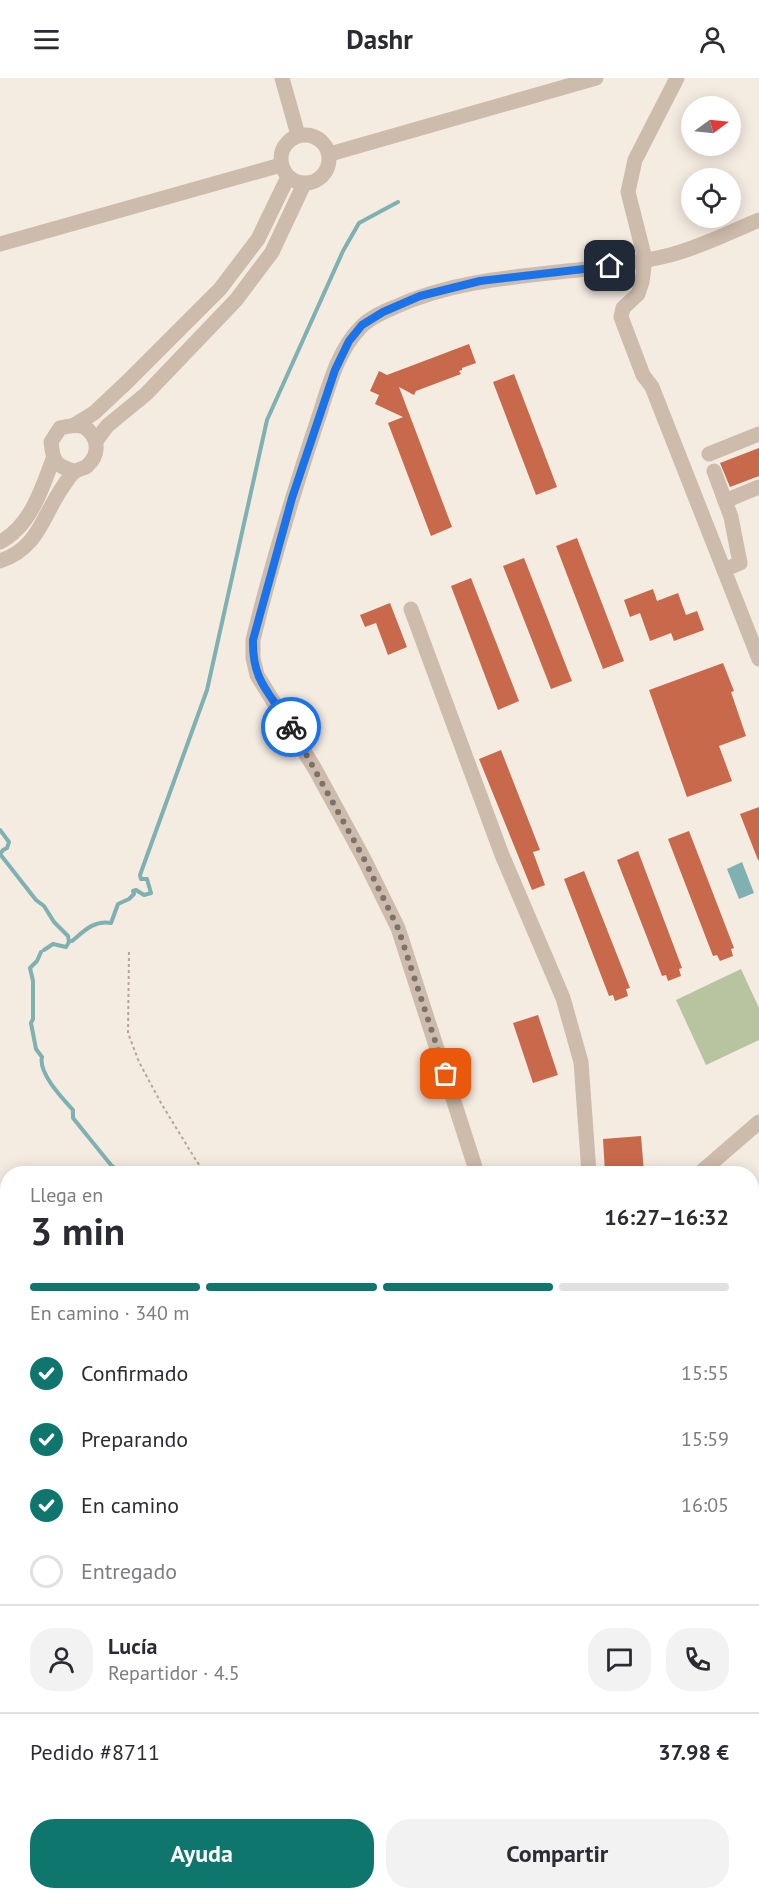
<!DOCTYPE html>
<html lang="es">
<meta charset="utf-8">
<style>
:root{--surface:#fff;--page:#f2f2f3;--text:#2b2b33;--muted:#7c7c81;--line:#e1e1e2;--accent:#0f766e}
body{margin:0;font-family:"PT Sans",sans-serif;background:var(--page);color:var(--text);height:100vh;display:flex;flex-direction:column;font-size:22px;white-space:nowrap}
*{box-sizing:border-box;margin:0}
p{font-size:20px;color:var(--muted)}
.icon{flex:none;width:33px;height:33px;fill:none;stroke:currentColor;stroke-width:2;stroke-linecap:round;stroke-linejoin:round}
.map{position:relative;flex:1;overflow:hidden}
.side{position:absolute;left:0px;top:1088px;width:759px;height:734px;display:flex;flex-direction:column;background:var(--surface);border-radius:24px 24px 0 0;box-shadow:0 3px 15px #0003}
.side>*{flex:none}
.needle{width:39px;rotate:75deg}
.controls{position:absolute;left:681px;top:18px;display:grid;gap:12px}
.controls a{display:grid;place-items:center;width:60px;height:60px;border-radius:50%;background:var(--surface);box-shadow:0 3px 15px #0003;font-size:30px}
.pin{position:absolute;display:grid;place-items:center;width:51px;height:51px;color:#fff;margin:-26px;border-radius:12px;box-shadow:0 3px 9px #0006}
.courier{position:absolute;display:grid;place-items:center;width:60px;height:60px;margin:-30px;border:4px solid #1a73e8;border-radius:50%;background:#fff;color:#222;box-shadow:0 2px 8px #0007}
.head em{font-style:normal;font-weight:700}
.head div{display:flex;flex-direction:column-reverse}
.head{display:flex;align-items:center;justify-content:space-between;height:102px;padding:0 30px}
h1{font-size:39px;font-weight:700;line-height:45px}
.bar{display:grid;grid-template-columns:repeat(4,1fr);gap:9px 6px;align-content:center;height:72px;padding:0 30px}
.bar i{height:8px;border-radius:4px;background:var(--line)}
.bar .selected{background:var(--accent)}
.bar p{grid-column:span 4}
.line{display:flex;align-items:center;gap:15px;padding:0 30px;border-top:2px solid var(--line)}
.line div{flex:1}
.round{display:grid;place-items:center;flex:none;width:63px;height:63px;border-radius:24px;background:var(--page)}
ol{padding:0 30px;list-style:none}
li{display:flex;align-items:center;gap:18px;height:66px}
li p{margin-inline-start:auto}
li .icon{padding:6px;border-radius:50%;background:var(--accent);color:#fff;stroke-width:4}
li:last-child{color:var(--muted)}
li i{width:33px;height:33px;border:3px solid var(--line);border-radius:50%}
.button{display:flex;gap:12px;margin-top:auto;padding:12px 30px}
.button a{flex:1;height:69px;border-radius:24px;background:var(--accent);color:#fff;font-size:24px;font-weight:700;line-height:69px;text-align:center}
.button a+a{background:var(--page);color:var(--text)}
header{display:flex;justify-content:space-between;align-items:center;height:78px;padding:0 30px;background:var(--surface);font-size:27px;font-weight:700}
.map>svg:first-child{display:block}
.green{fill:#b8c4a0}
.water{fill:#7fb0b2}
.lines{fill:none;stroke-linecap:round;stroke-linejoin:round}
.stream{stroke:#7fb0b2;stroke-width:4}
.building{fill:#c8694b}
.path{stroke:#b9a596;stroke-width:2;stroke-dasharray:3 3;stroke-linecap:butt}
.minor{stroke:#cdbbac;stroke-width:15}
.highway{stroke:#5c4a42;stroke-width:18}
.tram{stroke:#3b302b;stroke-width:1.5}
.done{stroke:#7c716b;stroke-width:6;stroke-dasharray:0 10.8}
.route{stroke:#1a73e8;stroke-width:8}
</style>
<header><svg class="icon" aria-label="menu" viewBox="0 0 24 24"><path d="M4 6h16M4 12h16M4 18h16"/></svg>Dashr<svg class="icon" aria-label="person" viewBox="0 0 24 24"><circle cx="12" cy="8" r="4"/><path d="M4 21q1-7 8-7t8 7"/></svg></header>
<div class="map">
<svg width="759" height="1820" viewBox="0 0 759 1820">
<rect width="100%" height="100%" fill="#f4ebe1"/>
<path class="green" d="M741,891l18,39v32l-53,25 -30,-65z"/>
<path class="water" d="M742,784l12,31 -15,6 -12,-30z"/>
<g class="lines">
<g class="stream">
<path d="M0,752l9,12 -2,6 -4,2 -3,4 36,46 8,6 10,16 14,14 1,6 -3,5 -13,-3 -9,6"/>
<path d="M72,863c12,-10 22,-21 39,-18l7,-19 11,-5 5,-5 -1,-3 3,-1 8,5 7,-2 -4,-14h-6l-1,-4 67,-185 60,-270 76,-169 16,-28 39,-21"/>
<path d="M41,874l-4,9 -7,7 3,13v38l-2,4 5,26 6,8c-4,16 21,42 31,53v8l38,47 11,8"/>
<path d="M552,1814l2,6"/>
</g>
</g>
<g class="building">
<path d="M469,266l7,19 -14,5v2l-3,1 2,3 -45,17 -2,4 -15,-8 53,140 -21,9 -43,-113 15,-6 -28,-13 4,-9 -9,-4 9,-20 8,4z"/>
<path d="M514,296l43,113 -21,8 -43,-113z"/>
<path d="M759,370v28l-29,11 -10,-24z"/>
<path d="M577,460l47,123 -21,8 -47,-123z"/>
<path d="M524,480l48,123 -21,8 -48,-123z"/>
<path d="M471,500l48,123 -21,9 -47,-124z"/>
<path d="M653,511l4,12 21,-8 8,22 11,-4 7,19 -30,11 -3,-8 -21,8 -10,-28 -10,4 -6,-17z"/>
<path d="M390,525l17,44 -19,8 -12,-32 -11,4 -5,-12z"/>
<path d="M723,585l11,28 -3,1 15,44 -27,10 13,35 -45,16 -38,-107z"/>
<path d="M501,672l39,100 -7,2 12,33 -13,5 -53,-131z"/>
<path d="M759,729v53h-1l-18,-46z"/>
<path d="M689,753l45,117 -3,1 2,7 -13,5 -3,-6 -4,1 -45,-117z"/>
<path d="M638,773l44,117 -3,1 2,7 -13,5 -2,-6 -4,1 -45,-116z"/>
<path d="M584,793l46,117 -4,1 2,7 -13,5 -2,-6 -4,1 -45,-117z"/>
<path d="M538,937l20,60 -25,8 -20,-60z"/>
<path d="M641,1058l3,37h-39l-2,-34z"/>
</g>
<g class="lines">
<g class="path">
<path d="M129,874l-1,81 11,29 22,41 36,59 9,11"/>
<path d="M0,1424l8,6"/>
<path d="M752,1608l7,-9"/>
<path d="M0,1640l8,5"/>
<path d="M752,1735l7,-2"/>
<path d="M78,1820l4,-6"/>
</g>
<g class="minor">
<path d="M282,0l16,57"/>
<path d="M677,0l-42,82 -7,32 17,67 -3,23 -4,12 -15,14 -2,9 22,58 9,12 107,272"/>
<circle cx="305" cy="81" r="24"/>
<path d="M330,76l266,-76"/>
<path d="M0,166l281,-79"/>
<path d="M76,346l18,-11 34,-32 92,-92 38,-50 30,-62"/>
<path d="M96,363l11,-15 39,-32 90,-94 36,-48 32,-68"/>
<path d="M709,376l50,-20"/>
<path d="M714,393l17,46 9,46 -16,7"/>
<path d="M725,423l34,-14"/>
<path d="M0,464c30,-15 42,-53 53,-83"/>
<path d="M0,483c39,-13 42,-45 64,-76 3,-4 7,-12 12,-14 4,-3 9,-2 12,-6 10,-9 11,-23 2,-33 -8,-10 -19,-6 -30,-4l-9,14c2,19 4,24 23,29"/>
<path d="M411,531l91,246 61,143 18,64 8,111"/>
<path d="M477,1095l-79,-245 -35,-71 -48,-88 -58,-94 -4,-17v-18c18,-74 40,-146 64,-218 11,-32 19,-69 43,-94 9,-10 23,-16 35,-21 86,-39 184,-29 275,-52 31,-8 60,-23 89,-35"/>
<path d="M700,1095l59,-51"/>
<path d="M752,1514l7,-2"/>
<path d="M455,1814l4,6"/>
</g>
<g class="highway">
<path d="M0,1664l8,4"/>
<path d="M0,1813l8,-4"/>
</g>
<g class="tram">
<path d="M0,1490l8,17"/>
<path d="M0,1507l8,24"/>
<path d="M0,1623l8,-28"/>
<path d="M0,1644l8,-21"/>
</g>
</g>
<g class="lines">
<path class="done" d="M291,649l72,130 35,71 48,146"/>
<path class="route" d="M291,649c-20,-34 -39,-44 -38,-87l39,-142 43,-128 14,-29 13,-16 21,-13 37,-16 60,-15 130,-15"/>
</g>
</svg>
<div class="controls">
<a><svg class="needle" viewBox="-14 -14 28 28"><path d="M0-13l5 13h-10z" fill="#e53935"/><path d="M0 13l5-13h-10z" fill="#7c7c81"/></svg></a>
<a><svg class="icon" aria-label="locate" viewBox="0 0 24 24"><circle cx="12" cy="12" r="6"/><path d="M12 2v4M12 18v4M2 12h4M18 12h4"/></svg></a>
</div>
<div class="pin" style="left:446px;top:996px;background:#ea580c"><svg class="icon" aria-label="bag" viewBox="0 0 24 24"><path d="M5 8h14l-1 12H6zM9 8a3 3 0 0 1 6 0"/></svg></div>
<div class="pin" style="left:610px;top:188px;background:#1f2937"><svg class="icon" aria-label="home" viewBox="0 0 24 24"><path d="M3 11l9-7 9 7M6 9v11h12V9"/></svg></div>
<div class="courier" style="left:291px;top:649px"><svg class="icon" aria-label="bike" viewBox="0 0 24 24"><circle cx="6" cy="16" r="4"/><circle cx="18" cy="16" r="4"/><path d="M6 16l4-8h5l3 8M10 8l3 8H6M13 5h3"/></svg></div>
<section class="side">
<div class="head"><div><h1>3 min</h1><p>Llega en</p></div><em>16:27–16:32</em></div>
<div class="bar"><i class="selected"></i><i class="selected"></i><i class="selected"></i><i></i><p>En camino · 340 m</p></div>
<ol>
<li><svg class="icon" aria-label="check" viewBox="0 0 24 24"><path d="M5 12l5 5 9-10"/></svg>Confirmado<p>15:55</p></li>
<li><svg class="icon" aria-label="check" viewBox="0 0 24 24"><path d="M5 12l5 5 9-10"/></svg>Preparando<p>15:59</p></li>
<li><svg class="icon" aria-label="check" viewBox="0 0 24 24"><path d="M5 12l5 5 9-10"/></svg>En camino<p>16:05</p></li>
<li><i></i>Entregado</li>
</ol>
<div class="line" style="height:108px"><a class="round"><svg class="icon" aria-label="person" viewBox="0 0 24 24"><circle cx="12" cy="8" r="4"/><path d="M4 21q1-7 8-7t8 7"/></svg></a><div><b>Lucía</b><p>Repartidor · 4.5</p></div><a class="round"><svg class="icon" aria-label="chat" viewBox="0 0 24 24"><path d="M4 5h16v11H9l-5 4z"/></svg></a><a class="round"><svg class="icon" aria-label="phone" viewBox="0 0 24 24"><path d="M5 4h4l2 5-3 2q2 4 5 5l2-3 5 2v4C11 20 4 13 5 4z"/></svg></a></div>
<div class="line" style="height:78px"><div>Pedido #8711</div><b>37.98 €</b></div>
<div class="button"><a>Ayuda</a><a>Compartir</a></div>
</section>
</div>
